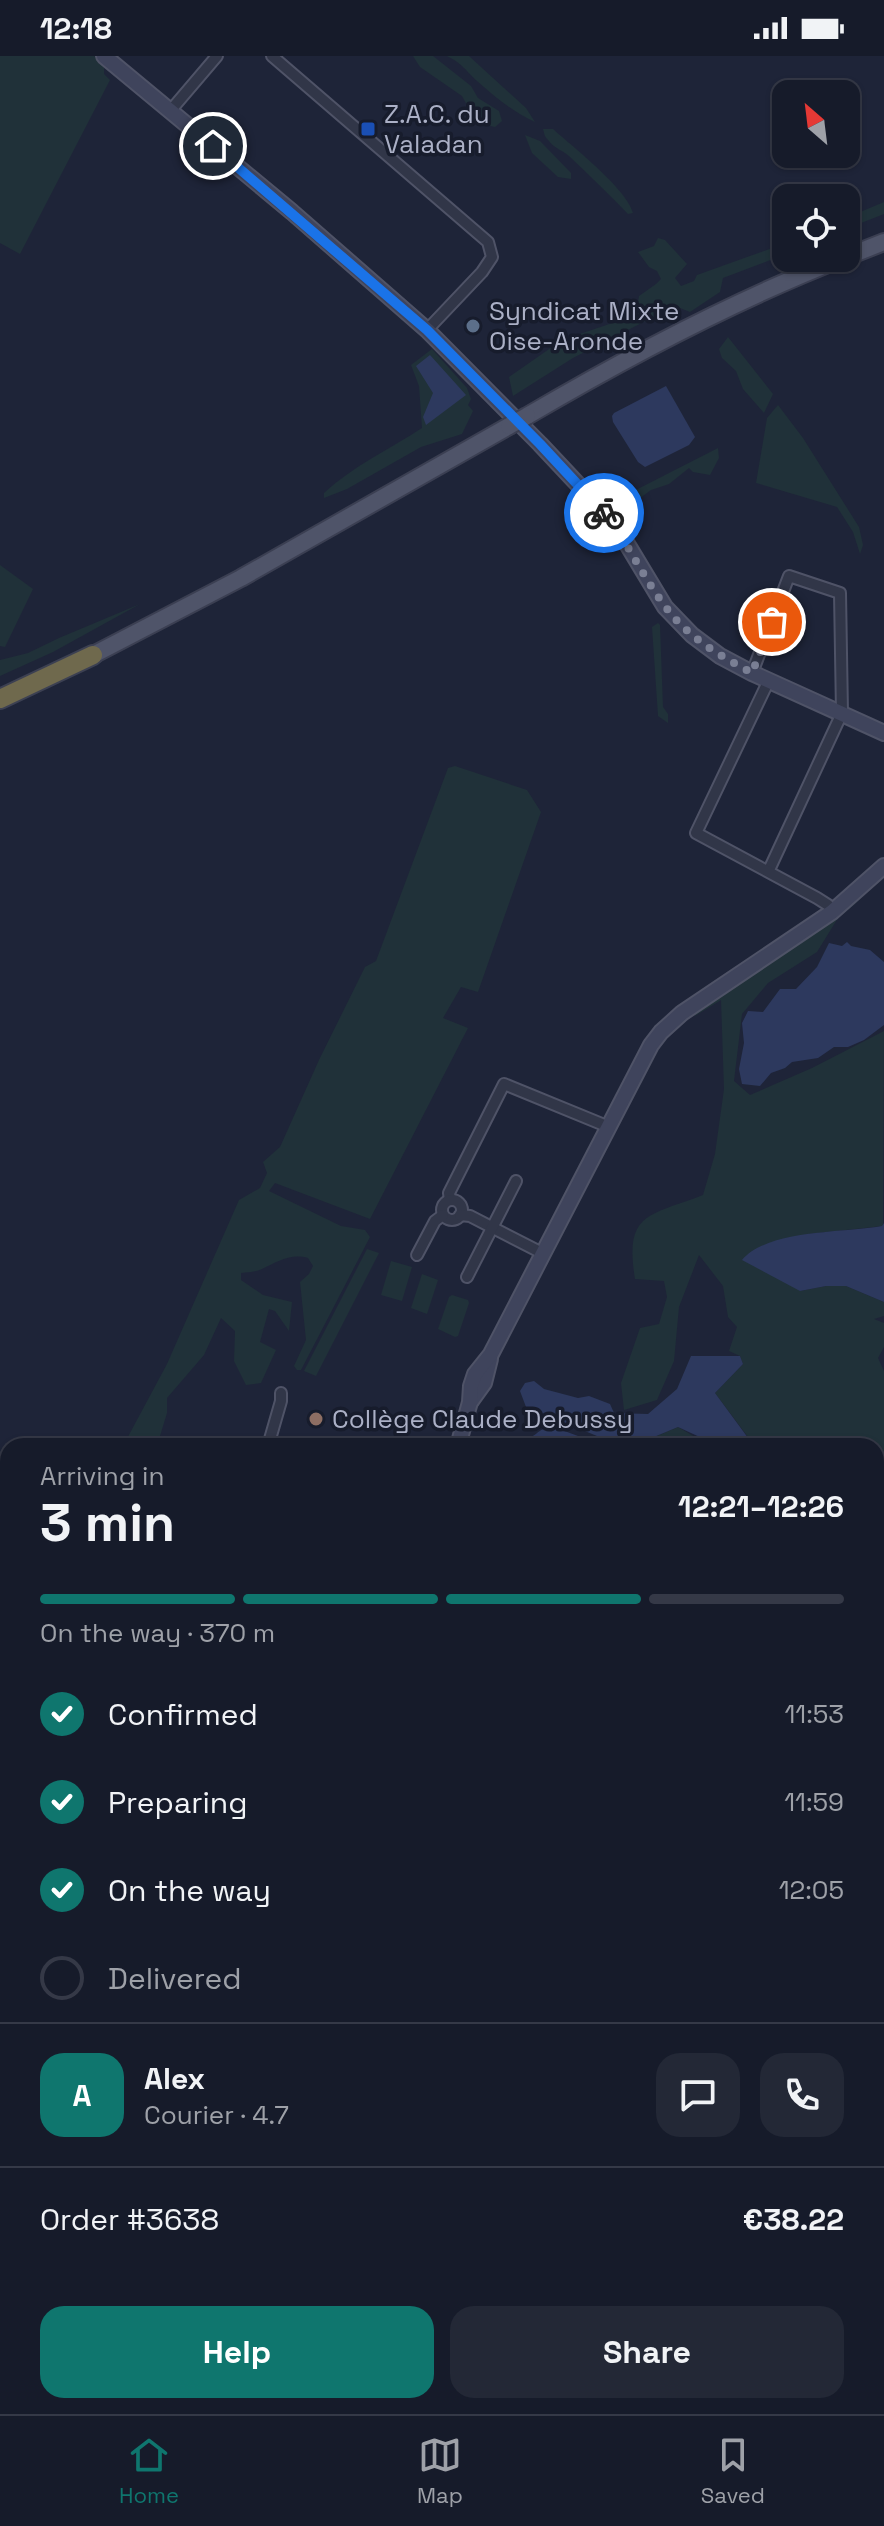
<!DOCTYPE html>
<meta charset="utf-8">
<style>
:root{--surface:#161b2a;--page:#232836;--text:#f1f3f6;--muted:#9ea1a8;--line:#353947;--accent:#0f766e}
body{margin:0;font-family:"Space Grotesk",sans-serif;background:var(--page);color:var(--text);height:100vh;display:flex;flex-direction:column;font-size:30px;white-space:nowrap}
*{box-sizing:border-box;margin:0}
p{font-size:26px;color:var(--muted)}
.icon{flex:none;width:44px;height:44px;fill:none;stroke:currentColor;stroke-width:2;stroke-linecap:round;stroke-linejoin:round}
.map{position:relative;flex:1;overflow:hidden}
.side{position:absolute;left:0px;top:1382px;width:884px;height:976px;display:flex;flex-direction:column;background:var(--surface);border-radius:24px 24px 0 0;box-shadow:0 2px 6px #0004,0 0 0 2px var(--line)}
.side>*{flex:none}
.needle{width:52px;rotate:332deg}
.controls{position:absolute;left:772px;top:24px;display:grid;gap:16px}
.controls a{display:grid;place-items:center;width:88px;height:88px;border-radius:16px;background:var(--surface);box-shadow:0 2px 6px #0004,0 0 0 2px var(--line);font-size:40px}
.pin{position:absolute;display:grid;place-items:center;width:68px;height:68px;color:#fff;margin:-34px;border:4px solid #fff;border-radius:50%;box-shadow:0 2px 8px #0007}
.courier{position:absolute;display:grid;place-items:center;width:80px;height:80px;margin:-40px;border:6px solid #1a73e8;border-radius:50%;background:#fff;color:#222;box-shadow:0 2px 10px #0007}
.headline em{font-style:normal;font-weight:700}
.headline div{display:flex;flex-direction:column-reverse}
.headline{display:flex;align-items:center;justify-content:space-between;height:136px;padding:0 40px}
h1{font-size:52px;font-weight:700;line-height:60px}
.bar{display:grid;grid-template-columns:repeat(4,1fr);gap:12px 8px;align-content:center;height:96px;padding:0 40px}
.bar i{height:10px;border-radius:6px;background:var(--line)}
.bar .selected{background:var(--accent)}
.bar p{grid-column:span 4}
.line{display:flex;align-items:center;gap:20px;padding:0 40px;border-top:2px solid var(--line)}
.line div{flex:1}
.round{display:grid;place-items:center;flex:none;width:84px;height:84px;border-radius:24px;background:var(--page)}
ol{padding:0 40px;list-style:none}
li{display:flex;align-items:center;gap:24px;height:88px}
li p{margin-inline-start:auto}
li .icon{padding:8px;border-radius:50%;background:var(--accent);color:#fff;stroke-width:4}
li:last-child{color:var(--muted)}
li i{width:44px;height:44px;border:4px solid var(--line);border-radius:50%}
.button{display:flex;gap:16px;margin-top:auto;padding:16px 40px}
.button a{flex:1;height:92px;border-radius:24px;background:var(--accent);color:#fff;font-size:32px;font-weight:700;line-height:92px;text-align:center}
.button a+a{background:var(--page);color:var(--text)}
.status{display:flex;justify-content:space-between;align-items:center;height:56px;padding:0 40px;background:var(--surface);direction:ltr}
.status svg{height:22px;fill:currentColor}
.tabs{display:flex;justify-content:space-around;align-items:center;height:112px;border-top:2px solid var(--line);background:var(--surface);font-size:22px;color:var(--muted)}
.tabs a{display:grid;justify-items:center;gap:4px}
.tabs .selected{color:var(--accent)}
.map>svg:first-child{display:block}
.green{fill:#203139}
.water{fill:#2d395e}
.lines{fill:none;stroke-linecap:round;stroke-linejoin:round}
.street-casing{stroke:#4f5367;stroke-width:14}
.secondary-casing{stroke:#4f5367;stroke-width:18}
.primary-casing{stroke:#3b3f52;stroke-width:20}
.highway-casing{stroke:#3c4052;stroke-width:22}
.street{stroke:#313648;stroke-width:10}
.secondary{stroke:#3f445c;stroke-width:14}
.primary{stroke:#4f5469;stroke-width:16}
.highway{stroke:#6f694d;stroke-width:18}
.primary-bridge-casing{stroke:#3b3f52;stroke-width:20;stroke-linecap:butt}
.primary-bridge{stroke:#4f5469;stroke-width:16}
.done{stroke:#7a7f94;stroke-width:8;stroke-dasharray:0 14.4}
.route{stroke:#1a73e8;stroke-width:10}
.transit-dot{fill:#1a4fb4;stroke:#171c2c;stroke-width:3}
.service-dot{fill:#5c6f8a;stroke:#171c2c;stroke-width:3}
.education-dot{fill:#8d6e63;stroke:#171c2c;stroke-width:3}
.labels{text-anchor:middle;stroke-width:7;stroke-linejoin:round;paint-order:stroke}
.poi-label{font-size:26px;fill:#abb0c6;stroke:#171c2c;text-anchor:start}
</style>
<div class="status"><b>12:18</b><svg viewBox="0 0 49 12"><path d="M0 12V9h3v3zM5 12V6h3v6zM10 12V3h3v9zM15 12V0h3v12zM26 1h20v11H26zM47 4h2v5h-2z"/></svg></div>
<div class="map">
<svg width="884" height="2358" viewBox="0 0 884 2358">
<rect width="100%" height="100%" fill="#1e2438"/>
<g class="green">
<path d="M0,0h94l10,7v11l6,6 -90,174 -20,-11z"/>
<path d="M413,0h20l38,30 7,12 21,13 3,10 -7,6 -18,-4 -15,-27 -42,-29z"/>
<path d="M447,0h22l57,52 9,14c-22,-10 -40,-25 -58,-41 -12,-11 -14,-17 -30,-25z"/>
<path d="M543,73h10c20,18 74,60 80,84l-5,1c-19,-20 -39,-39 -59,-58 -7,-6 -15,-8 -20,-15 -5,-5 -4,-5 -6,-12z"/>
<path d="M525,79l15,6 31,32v6l-13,-2 -26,-24z"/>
<path d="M884,146v12l-38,15v-11z"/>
<path d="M658,182l7,2 22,24 -12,14 6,8 13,-5 3,-6 89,-32v11l-63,24 -3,14 -30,20 -15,-6 -102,52 -60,38 -4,-19 43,-30 19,-10 65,-22 3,-19 17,-12 5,-5 -4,-8 -8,-4 -11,-15 16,-6z"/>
<path d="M728,281l45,57 -9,19 -21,-24 -7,-18 -14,-13 -3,-9z"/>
<path d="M432,293l35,39 4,11 -3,6 5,6 -11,23 -41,13 -74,42 -23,9v-5c29,-27 66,-44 98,-65l-3,-42 -8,-21z"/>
<path d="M778,349l25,33 56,89 4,18 -3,9 -7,-22 -16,-25 -81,-24 11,-65z"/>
<path d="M718,392l1,10 -9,17 -17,-3 -4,-4 -20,16 -18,6 -19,14 -7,1 -4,-4 1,-4z"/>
<path d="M0,509l33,24 -28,58 -5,-1z"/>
<path d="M140,548l-87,48 -53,24v-16l28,-7 31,-15z"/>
<path d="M658,567l2,2 3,82 5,7v9l-10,-7 -6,-89z"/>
<path d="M455,710l72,24 14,22 -63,180 -17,-5 -18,31 25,10 -98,191 -95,-36 -6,8 72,35 24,4 5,7 -69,133h-4l-3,-4 12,-26 -6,-58 9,-8 4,-8 -5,-8c-18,-5 -31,4 -46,11 -6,3 -14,3 -21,4v7l22,15 29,7 -3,29 -14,-20 -6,-2 -9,33 16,8 -15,33 -15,2 -12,-24 1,-30 -14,-13 -17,37 -37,43v15l-10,33h-34l44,-82 72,-164 21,-12 7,-15 -4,-11 17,-15 39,-87 46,-93 11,-6 72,-193z"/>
<path d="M861,843l-23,19 -21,34 -49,31 -26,31 -8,67 16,14 62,-27 72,-37 -1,195 -74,8 -47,12 38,45 26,-5h20l38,16v14l-10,3 10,4v24l-6,11 6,13v143l-8,-3v-65l-122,-1 -39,-52 28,-29 -3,-8 -11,-5 8,-24 -9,-10 -5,-31 -24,-31 -20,52 -5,54 -17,39 -33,10 -3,-27 19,-55 19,-4 8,-27 -3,-16 -29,-2c-11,-67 14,-63 68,-84l12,-41 9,-65 -3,-89 -26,16 -1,-3z"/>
<path d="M367,1193l12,4 -63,123 -12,-5z"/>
<path d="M391,1205l21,6 -10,34 -21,-6z"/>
<path d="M422,1218l16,6 -11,34 -16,-6z"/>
<path d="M452,1239l16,5 1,3 -11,33 -3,1 -17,-8 11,-32z"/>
<path d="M678,1371l32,19h-38l-5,-5 -4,5h-30z"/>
<path d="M1,1689l7,3v89l-8,-7v-40l5,-23 -2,-7 -3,-2z"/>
<path d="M0,1793l8,5v150l-4,17 -4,1z"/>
</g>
<g class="water">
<path d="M430,299l36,40 -40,30 -3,-8 10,-24 -17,-27z"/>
<path d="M666,330l29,51 -6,8 -44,22 -7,-5 -25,-40 -1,-6 2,-3z"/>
<path d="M847,886l4,4 19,4 14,12v63l-20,15 -16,7h-14l-16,11 -26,4 -7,6 -14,5 -11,13 -18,-2 -3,-15 5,-26 -2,-20 6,-12 15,1 17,-23h16l21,-22 12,-24 13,3z"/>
<path d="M884,1167v79l-38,-16h-20l-26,5 -58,-31c26,-31 103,-27 140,-34z"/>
<path d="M691,1300h49l3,8 -28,29 39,53h-44l-6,-7 -26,-12 -36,15 -23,3 -93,-38 -6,-16 5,-8 9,-2 10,8 34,9 11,-2 21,8 4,9 34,1 29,-25z"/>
<path d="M551,1370l54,20h-87l2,-4c17,-5 16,-12 31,-16z"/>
</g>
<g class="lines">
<defs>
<g id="street">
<path d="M272,0l216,186 4,15 -10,15 -55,58"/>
<path d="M171,54l46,-54"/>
<path d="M752,617l37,-97 51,17 2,120 -73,157"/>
<path d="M769,624l-73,153 121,65 11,7 4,7"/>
<path d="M450,1144l-1,-7 55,-109 105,43"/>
<circle cx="452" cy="1154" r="10"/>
<path d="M460,1159l10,1 74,38"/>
<path d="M417,1199l18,-34 8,-6"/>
<path d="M467,1221l49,-96"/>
<path d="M268,1390l13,-45v-8"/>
<path d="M876,1549l8,-4"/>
<path d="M876,1755l8,3"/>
<path d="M876,1906l8,-18"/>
<path d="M876,1989l8,3"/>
<path d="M0,2163l8,-14"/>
<path d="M0,2212l8,5"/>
<path d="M124,2350l18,8"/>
<path d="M552,2350l29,8"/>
<path d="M414,2358l2,-8"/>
<path d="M693,2358l3,-8"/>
</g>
<g id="secondary">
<path d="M104,0l188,156 135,118 113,114 61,65 20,25 44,73 27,28 28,21 32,17 132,60"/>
<path d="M471,1345l13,-18 6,-24"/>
<path d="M458,1390l12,-44 1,-16 4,-12 16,-20 160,-309 10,-13 21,-19 150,-101 52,-46"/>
<path d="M90,2358l6,-8"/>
</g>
<g id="primary">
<path d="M846,201l38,-15"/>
<path d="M527,360c102,-60 206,-115 316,-158"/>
<path d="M93,599l148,-77 268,-152"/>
</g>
<path id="highway" d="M0,643l93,-44"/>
</defs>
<use href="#street" class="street-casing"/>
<use href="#secondary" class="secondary-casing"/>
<use href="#primary" class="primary-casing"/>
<use href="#highway" class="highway-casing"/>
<use href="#street" class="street"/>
<use href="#secondary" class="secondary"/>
<use href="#primary" class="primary"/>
<use href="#highway" class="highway"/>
<defs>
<path id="primary-bridge" d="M509,370l18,-10"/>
</defs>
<use href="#primary-bridge" class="primary-bridge-casing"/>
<use href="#primary-bridge" class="primary-bridge"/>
</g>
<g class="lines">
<path class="done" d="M604,457c24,29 38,63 61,93 22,31 54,49 87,67l20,-51"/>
<path class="route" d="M213,90l214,184 113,114 64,69"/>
</g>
<rect class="transit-dot" x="360" y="65" width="16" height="16" rx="4"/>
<circle class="service-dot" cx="473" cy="270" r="8"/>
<circle class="education-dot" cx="316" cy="1363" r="8"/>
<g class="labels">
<g class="poi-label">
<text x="384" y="67">Z.A.C. du<tspan x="384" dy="30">Valadan</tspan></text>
<text x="489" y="264">Syndicat Mixte<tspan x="489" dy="30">Oise-Aronde</tspan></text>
<text x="332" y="1372">Collège Claude Debussy</text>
</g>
</g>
</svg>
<div class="controls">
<a><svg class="needle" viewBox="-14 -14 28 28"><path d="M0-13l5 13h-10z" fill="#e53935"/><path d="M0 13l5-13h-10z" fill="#9ea1a8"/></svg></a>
<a><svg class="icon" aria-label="locate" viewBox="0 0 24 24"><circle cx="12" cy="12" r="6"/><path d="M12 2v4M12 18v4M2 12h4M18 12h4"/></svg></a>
</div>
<div class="pin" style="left:772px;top:566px;background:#ea580c"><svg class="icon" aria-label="bag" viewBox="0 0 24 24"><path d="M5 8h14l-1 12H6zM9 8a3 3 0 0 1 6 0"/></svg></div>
<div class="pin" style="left:213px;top:90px;background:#1f2937"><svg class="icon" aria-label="home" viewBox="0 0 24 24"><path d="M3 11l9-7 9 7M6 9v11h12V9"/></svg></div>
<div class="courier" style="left:604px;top:457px"><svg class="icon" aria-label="bike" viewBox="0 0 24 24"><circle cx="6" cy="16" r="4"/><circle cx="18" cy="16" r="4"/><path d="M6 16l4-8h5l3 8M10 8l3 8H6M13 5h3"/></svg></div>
<section class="side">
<div class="headline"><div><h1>3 min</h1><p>Arriving in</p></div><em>12:21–12:26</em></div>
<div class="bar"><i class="selected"></i><i class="selected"></i><i class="selected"></i><i></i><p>On the way · 370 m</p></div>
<ol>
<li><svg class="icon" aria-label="check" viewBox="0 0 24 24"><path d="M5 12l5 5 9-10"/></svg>Confirmed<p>11:53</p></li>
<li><svg class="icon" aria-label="check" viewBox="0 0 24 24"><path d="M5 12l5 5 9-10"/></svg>Preparing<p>11:59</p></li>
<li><svg class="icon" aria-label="check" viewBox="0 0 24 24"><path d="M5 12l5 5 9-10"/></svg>On the way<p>12:05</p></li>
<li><i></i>Delivered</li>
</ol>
<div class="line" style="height:144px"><b class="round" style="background:var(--accent);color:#fff">A</b><div><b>Alex</b><p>Courier · 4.7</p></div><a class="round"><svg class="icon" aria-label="chat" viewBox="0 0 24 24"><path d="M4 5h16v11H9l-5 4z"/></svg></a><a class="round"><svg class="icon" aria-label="phone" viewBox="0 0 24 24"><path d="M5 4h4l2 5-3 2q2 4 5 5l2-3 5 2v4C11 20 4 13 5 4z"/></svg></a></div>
<div class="line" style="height:104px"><div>Order #3638</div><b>€38.22</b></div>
<div class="button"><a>Help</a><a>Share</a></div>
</section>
</div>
<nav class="tabs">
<a class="selected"><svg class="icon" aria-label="home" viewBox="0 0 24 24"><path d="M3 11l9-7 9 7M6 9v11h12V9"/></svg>Home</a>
<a><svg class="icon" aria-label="map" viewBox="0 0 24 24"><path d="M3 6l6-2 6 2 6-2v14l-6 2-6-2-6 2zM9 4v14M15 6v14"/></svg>Map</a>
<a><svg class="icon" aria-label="saved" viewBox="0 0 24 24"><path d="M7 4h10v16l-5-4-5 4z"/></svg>Saved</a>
</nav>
